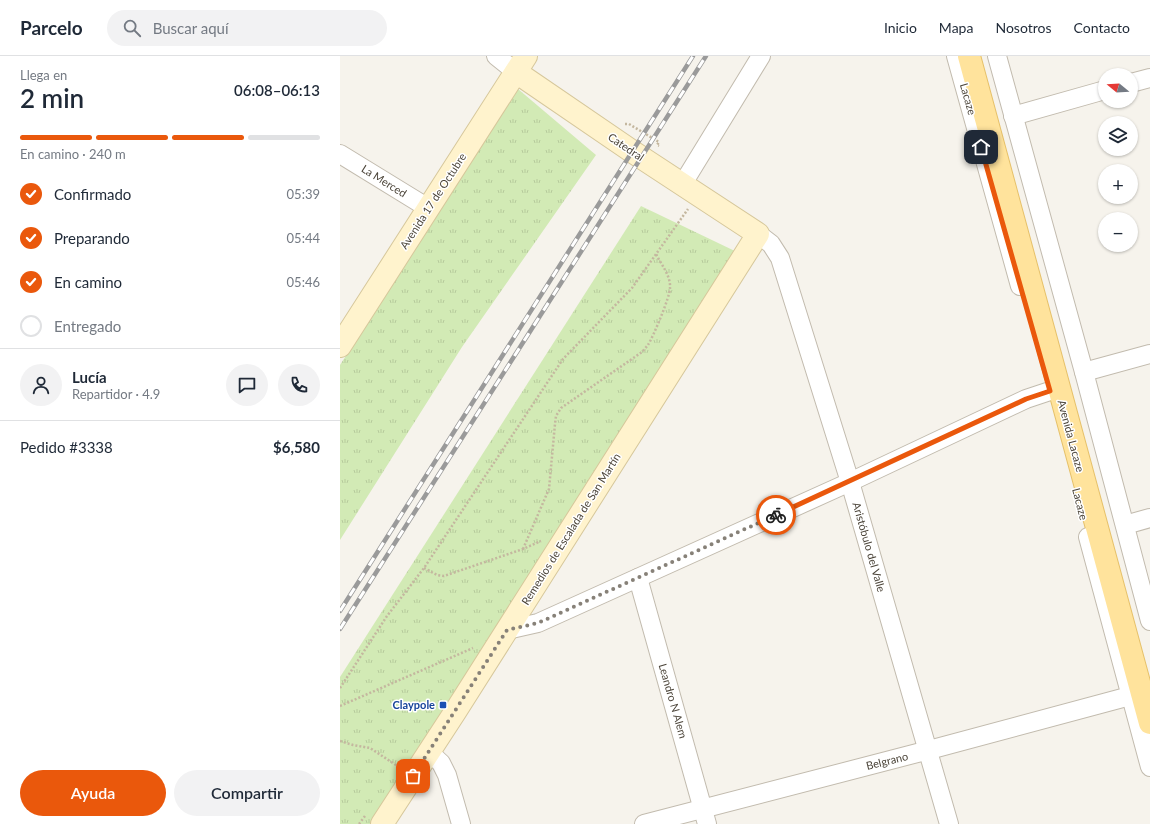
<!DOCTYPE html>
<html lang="es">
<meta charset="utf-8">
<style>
:root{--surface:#fff;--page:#f2f2f3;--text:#1f2937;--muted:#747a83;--line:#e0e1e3;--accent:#ea580c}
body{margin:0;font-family:Lato,sans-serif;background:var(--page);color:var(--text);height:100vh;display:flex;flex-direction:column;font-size:15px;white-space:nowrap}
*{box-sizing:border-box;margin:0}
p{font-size:13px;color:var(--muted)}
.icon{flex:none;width:22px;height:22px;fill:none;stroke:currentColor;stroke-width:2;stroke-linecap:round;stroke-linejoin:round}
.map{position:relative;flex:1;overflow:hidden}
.side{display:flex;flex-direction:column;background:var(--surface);width:340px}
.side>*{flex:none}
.needle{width:26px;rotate:288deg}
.buttons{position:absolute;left:758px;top:12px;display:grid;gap:8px}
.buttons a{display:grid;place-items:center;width:40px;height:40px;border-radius:50%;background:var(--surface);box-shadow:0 1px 3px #0004;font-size:20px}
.pin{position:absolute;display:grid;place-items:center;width:34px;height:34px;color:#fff;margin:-17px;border-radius:8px;box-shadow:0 2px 6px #0006}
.courier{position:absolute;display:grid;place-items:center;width:40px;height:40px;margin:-20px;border:3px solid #ea580c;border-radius:50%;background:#fff;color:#222;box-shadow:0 1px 5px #0007}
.summary em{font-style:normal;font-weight:600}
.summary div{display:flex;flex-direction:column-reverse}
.summary{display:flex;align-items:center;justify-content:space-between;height:68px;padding:0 20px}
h1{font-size:26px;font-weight:600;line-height:30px}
.bar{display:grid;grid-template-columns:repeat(4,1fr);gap:6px 4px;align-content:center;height:48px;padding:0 20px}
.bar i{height:5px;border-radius:3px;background:var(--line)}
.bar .selected{background:var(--accent)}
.bar p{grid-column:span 4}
.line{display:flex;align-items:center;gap:10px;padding:0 20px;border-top:1px solid var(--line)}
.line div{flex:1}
.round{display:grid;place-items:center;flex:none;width:42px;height:42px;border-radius:21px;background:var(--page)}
ol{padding:0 20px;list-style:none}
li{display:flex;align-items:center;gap:12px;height:44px}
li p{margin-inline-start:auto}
li .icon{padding:4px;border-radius:50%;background:var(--accent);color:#fff;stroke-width:4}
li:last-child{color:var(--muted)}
li i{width:22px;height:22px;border:2px solid var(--line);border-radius:50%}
.primary-button{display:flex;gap:8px;margin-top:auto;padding:8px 20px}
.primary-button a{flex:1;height:46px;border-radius:24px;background:var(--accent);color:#fff;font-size:16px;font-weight:600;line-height:46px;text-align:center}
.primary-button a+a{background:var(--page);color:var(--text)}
header{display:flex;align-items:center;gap:24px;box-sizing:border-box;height:56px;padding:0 20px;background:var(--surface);border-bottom:1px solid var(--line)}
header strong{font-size:19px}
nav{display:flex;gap:22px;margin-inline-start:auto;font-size:14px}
.search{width:280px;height:36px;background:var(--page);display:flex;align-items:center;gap:10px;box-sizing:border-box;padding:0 14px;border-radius:22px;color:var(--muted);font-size:15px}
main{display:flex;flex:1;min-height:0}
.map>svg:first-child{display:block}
.park{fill:url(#park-tufts)}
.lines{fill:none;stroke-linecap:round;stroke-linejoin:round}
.street-casing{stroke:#c2bbae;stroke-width:20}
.secondary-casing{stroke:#d6c79b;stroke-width:24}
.primary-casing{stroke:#e6c16a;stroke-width:24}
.path{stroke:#c4b79f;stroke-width:2.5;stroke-dasharray:2 2;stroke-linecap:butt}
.street{stroke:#fff;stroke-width:18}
.secondary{stroke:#fff3cd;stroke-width:22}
.primary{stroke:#ffe39c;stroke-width:22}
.rail-casing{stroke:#9a9a9a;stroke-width:4.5}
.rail{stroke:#fff;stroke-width:3;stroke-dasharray:9;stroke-linecap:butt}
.done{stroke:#878178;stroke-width:4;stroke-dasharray:0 7.2}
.route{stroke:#ea580c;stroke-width:5}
.transit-dot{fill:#1a4fb4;stroke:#fff;stroke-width:1.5}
.labels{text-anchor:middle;stroke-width:3;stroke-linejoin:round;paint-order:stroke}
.street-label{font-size:11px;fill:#4b4439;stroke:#fff}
.transit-label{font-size:11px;font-weight:bold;fill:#164399;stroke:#fff;text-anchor:end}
</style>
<header>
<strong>Parcelo</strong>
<div class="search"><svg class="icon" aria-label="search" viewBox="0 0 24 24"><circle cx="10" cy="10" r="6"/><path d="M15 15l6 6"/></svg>Buscar aquí</div>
<nav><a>Inicio</a><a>Mapa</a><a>Nosotros</a><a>Contacto</a></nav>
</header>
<main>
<section class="side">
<div class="summary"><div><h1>2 min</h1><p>Llega en</p></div><em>06:08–06:13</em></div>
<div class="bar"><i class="selected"></i><i class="selected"></i><i class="selected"></i><i></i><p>En camino · 240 m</p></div>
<ol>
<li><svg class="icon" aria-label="check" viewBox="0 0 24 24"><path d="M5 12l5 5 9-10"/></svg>Confirmado<p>05:39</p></li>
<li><svg class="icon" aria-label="check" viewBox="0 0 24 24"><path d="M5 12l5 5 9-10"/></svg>Preparando<p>05:44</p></li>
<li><svg class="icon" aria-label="check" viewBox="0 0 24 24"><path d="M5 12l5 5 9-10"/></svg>En camino<p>05:46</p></li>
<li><i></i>Entregado</li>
</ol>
<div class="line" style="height:72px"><a class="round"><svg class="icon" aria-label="person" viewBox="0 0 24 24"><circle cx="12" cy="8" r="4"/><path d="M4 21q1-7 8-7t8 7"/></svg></a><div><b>Lucía</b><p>Repartidor · 4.9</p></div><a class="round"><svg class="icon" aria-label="chat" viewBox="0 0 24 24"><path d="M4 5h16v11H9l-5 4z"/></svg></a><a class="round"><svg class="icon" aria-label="phone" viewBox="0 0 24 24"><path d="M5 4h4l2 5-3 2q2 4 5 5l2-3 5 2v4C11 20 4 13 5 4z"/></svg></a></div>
<div class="line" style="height:52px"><div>Pedido #3338</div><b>$6,580</b></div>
<div class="primary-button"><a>Ayuda</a><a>Compartir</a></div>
</section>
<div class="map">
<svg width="810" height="768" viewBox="0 0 810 768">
<defs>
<pattern id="park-tufts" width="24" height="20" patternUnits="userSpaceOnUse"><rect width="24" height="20" fill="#d2eab5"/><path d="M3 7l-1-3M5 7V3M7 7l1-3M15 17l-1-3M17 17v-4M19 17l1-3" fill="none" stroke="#b6ca9c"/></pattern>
</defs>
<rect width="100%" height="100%" fill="#f6f3ec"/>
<g class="park">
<path d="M178,33l78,66 -134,192 -122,193v-175z"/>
<path d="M301,150l98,47 -369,571h-30v-147z"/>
</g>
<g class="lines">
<defs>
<g id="street">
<path d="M156,0l20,16"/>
<path d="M616,0l64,230"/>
<path d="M657,0l87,316 66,249"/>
<path d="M791,27l19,-5"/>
<path d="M673,60l92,-26"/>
<path d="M0,98l88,54"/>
<path d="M342,129l79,-129"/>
<path d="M418,178l13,10 9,14 70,224 99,342"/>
<path d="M744,316l66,-18"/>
<path d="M785,469l25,-7"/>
<path d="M748,481l62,230"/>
<path d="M298,522l69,246"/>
<path d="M167,574l31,-7 312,-141 176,-83 24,-8"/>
<path d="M89,696l12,11 6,12 14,49"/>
<path d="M304,768l285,-74 201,-54"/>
</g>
<g id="secondary">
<path d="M0,290l186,-290"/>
<path d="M42,768l73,-112 303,-478 -125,-82 -117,-80"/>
</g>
<path id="primary" d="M629,0l181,667"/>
</defs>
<use href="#street" class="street-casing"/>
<use href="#secondary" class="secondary-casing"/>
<use href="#primary" class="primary-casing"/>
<g class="path">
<path d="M285,68h4l30,18 -2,3 2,1"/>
<path d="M183,493l26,-60 6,-65 1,-8 5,-8 81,-56c2,-2 4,-5 6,-7 5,-8 22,-48 22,-57 1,-12 -9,-24 -14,-34"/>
<path d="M84,512l13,7 7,1 79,-27 18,-8"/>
<path d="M0,632l47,-72 37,-48 139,-209 69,-71 56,-79"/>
<path d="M0,650l133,-58"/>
<path d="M0,685l13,4 17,3 29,19"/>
<path d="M19,768l6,-8"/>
</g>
<use href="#street" class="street"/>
<use href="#secondary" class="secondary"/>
<use href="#primary" class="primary"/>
<defs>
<g id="rail">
<path d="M0,555l353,-555"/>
<path d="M0,573l366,-573"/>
</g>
</defs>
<use href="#rail" class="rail-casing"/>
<use href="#rail" class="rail"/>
</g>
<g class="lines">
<path class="done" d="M73,720l94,-146 31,-7 238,-108"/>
<path class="route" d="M436,459l250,-116 24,-8 -69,-244"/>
</g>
<rect class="transit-dot" x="99" y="645" width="8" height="8" rx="2"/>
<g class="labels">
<g class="street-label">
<text transform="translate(628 43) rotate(74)" y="4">Lacaze</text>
<text transform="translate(286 91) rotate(34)" y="4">Catedral</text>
<text transform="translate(44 125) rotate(32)" y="4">La Merced</text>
<text transform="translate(93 145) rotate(-57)" y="4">Avenida 17 de Octubre</text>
<text transform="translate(731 380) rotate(75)" y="4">Avenida Lacaze</text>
<text transform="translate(740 448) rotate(75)" y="4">Lacaze</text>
<text transform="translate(231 473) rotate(-58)" y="4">Remedios de Escalada de San Martín</text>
<text transform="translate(529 491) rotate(74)" y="4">Aristóbulo del Valle</text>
<text transform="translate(333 645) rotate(74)" y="4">Leandro N Alem</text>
<text transform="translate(547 705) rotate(-14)" y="4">Belgrano</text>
</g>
<g class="transit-label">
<text x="95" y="653">Claypole</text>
</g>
</g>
</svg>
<div class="buttons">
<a><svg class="needle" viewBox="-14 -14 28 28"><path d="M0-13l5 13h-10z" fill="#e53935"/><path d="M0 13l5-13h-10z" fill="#747a83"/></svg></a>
<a><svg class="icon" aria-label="layers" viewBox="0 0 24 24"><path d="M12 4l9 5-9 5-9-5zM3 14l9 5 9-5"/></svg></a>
<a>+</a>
<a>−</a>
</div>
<div class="pin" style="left:73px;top:720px;background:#ea580c"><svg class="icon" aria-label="bag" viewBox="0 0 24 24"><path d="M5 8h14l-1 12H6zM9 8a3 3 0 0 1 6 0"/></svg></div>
<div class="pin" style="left:641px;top:91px;background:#1f2937"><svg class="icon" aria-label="home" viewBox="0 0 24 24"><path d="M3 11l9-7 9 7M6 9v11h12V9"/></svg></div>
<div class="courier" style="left:436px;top:459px"><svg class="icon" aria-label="bike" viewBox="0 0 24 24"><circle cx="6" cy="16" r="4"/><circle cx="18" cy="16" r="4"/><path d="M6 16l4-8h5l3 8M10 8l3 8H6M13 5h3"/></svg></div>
</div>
</main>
